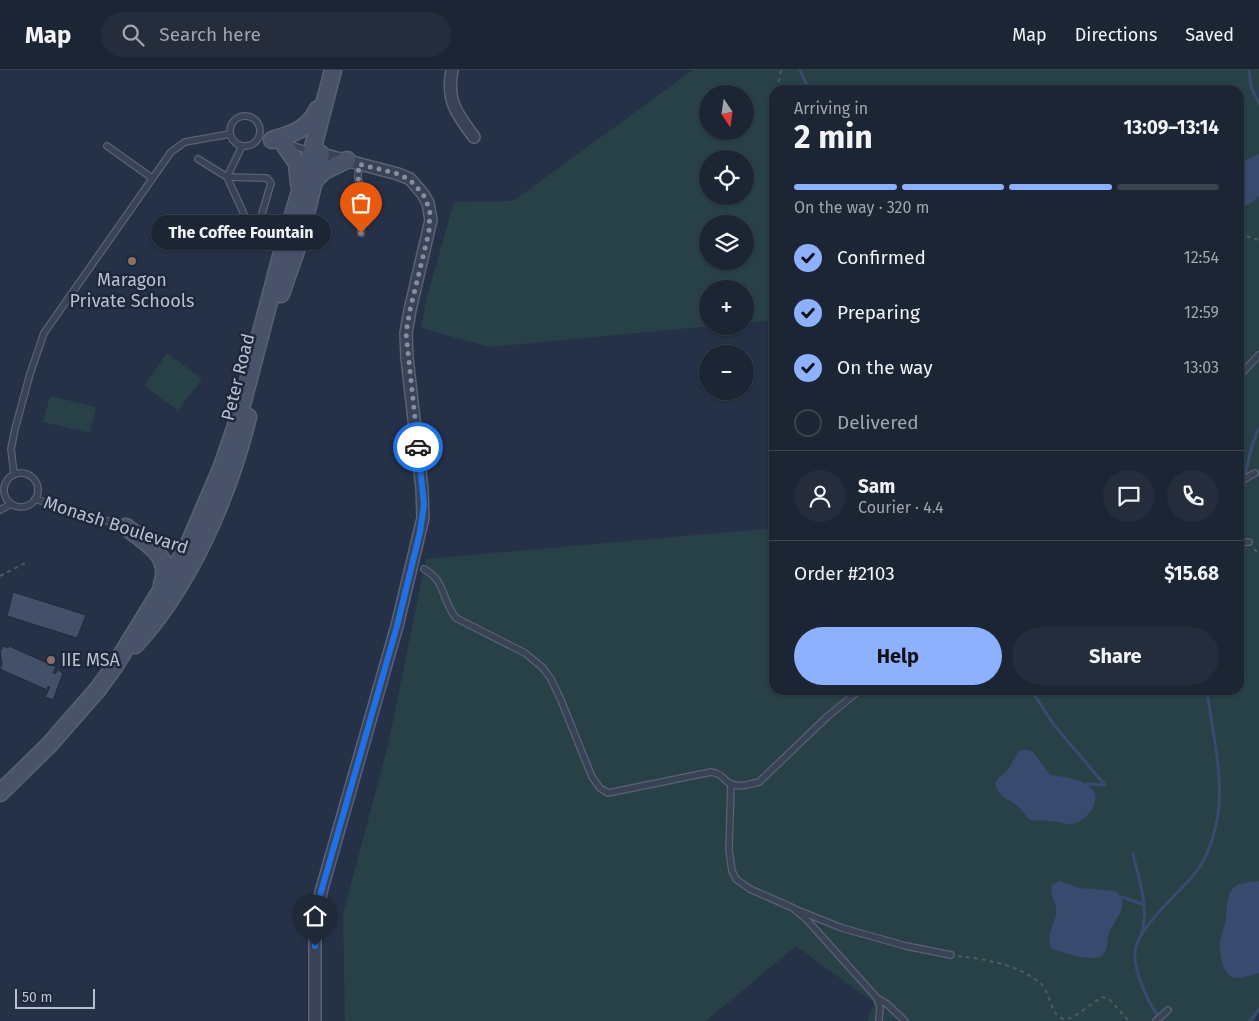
<!DOCTYPE html>
<meta charset="utf-8">
<style>
:root{--surface:#1c2534;--page:#252d3c;--text:#f1f3f6;--muted:#a0a5ac;--line:#3a424f;--accent:#8db0ff}
body{margin:0;font-family:"Fira Sans",sans-serif;background:var(--page);color:var(--text);height:100vh;display:flex;flex-direction:column;font-size:19px;white-space:nowrap}
*{box-sizing:border-box;margin:0}
p{font-size:16px;color:var(--muted)}
.icon{flex:none;width:28px;height:28px;fill:none;stroke:currentColor;stroke-width:2;stroke-linecap:round;stroke-linejoin:round}
.map{position:relative;flex:1;overflow:hidden}
.details{position:absolute;left:769px;top:15px;width:475px;height:610px;display:flex;flex-direction:column;background:var(--surface);border-radius:15px;box-shadow:0 1px 4px #0004,0 0 0 1px var(--line)}
.details>*{flex:none}
.needle{width:32px;rotate:167deg}
.buttons{position:absolute;left:699px;top:15px;display:grid;gap:10px}
.buttons a{display:grid;place-items:center;width:55px;height:55px;border-radius:50%;background:var(--surface);box-shadow:0 1px 4px #0004,0 0 0 1px var(--line);font-size:25px}
.scale{position:absolute;left:15px;bottom:12px;width:80px;box-sizing:border-box;padding-left:5px;border:2px solid #b8bfcf;border-top:0;font-size:14px;line-height:18px;white-space:nowrap;color:#b8bfcf;-webkit-text-stroke:4px #1f283b;paint-order:stroke}
.pin{position:absolute;display:grid;place-items:center;width:42px;height:42px;color:#fff;margin:-51px -21px;border-radius:50% 50% 50% 0;rotate:-45deg;box-shadow:0 0 5px #0007}
.pin .icon{rotate:45deg}
.courier{position:absolute;display:grid;place-items:center;width:50px;height:50px;margin:-25px;border:4px solid #1a73e8;border-radius:50%;background:#fff;color:#222;box-shadow:0 1px 6px #0007}
.bubble{position:absolute;height:35px;border-radius:18px;background:var(--surface);box-shadow:0 1px 4px #0004,0 0 0 1px var(--line);font-size:16px;font-weight:700;line-height:35px;text-align:center}
.overview em{font-style:normal;font-weight:700}
.overview div{display:flex;flex-direction:column-reverse}
.overview{display:flex;align-items:center;justify-content:space-between;height:85px;padding:0 25px}
h1{font-size:32px;font-weight:700;line-height:38px}
.bar{display:grid;grid-template-columns:repeat(4,1fr);gap:8px 5px;align-content:center;height:60px;padding:0 25px}
.bar i{height:6px;border-radius:4px;background:var(--line)}
.bar .current{background:var(--accent)}
.bar p{grid-column:span 4}
.line{display:flex;align-items:center;gap:12px;padding:0 25px;border-top:1px solid var(--line)}
.line div{flex:1}
.round{display:grid;place-items:center;flex:none;width:52px;height:52px;border-radius:26px;background:var(--page)}
ol{padding:0 25px;list-style:none}
li{display:flex;align-items:center;gap:15px;height:55px}
li p{margin-inline-start:auto}
li .icon{padding:5px;border-radius:50%;background:var(--accent);color:#111;stroke-width:4}
li:last-child{color:var(--muted)}
li i{width:28px;height:28px;border:2px solid var(--line);border-radius:50%}
.cta{display:flex;gap:10px;margin-top:auto;padding:10px 25px}
.cta a{flex:1;height:58px;border-radius:30px;background:var(--accent);color:#111;font-size:20px;font-weight:700;line-height:58px;text-align:center}
.cta a+a{background:var(--page);color:var(--text)}
header{display:flex;align-items:center;gap:30px;box-sizing:border-box;height:70px;padding:0 25px;background:var(--surface);border-bottom:1px solid var(--line)}
header strong{font-size:24px}
nav{display:flex;gap:28px;margin-inline-start:auto;font-size:18px}
.search{width:350px;height:45px;background:var(--page);display:flex;align-items:center;gap:12px;box-sizing:border-box;padding:0 18px;border-radius:28px;color:var(--muted);font-size:19px}
.map>svg:first-child{display:block}
.green{fill:#284147;fill-rule:evenodd}
.water{fill:#384a6e}
.lines{fill:none;stroke-linecap:round;stroke-linejoin:round}
.stream{stroke:#384a6e;stroke-width:3}
.building{fill:#445069;stroke:#212a3d}
.service-casing{stroke:#596173;stroke-width:8}
.minor-casing{stroke:#596173;stroke-width:14}
.secondary-casing{stroke:#596173;stroke-width:19}
.path{stroke:#465e63;stroke-width:2;stroke-dasharray:4 4;stroke-linecap:butt}
.service{stroke:#3a4355;stroke-width:5.5}
.minor{stroke:#3a4355;stroke-width:11}
.secondary{stroke:#485269;stroke-width:16}
.done{stroke:#858d9f;stroke-width:5;stroke-dasharray:0 9}
.route{stroke:#1a73e8;stroke-width:6}
.education-dot{fill:#8d6e63;stroke:#1f283b;stroke-width:2}
.labels{text-anchor:middle;stroke-width:5;stroke-linejoin:round;paint-order:stroke}
.poi-label{font-size:18px;fill:#b8bfcf;stroke:#1f283b}
.street-label{font-size:18px;fill:#b8bfcf;stroke:#1f283b}
</style>
<header>
<strong>Map</strong>
<div class="search"><svg class="icon" aria-label="search" viewBox="0 0 24 24"><circle cx="10" cy="10" r="6"/><path d="M15 15l6 6"/></svg>Search here</div>
<nav><a>Map</a><a>Directions</a><a>Saved</a></nav>
</header>
<div class="map">
<svg width="1259" height="951" viewBox="0 0 1259 951">
<rect width="100%" height="100%" fill="#253146"/>
<g class="green">
<path d="M693,0h566v943l-5,8h-387l7,-18 -78,-57 -90,75h-361l-2,-107 45,-169 38,-186 348,-31v162h465v-600h-465v230l-29,3v-34h-37v37h3l-222,21 -68,-19 6,-31 27,-95 59,-1zM708,24h37v37h-37zM708,89h37v37h-37zM708,154h37v37h-37z"/>
<path d="M167,283l35,26 -24,31 -34,-24z"/>
<path d="M50,326l46,11 -6,26 -47,-11z"/>
</g>
<g class="water">
<path d="M1259,84v42c-6,6 -12,11 -20,10v-43z"/>
<path d="M1025,679l8,3 17,23c17,2 55,6 43,32 -3,7 -10,13 -17,16 -10,3 -17,-2 -27,-2 -6,-1 -13,0 -19,-1 -4,-3 -7,-9 -11,-13 -10,-8 -20,-9 -24,-23l3,-6 10,-8 10,-18z"/>
<path d="M1060,811l20,7 36,3c5,5 8,10 6,17 -3,10 -11,18 -14,28 -1,7 0,17 -8,21 -10,4 -40,-4 -49,-9 -6,-18 7,-25 5,-40 -1,-9 -7,-13 -4,-23z"/>
<path d="M1259,811v92c-8,2 -19,7 -27,4 -10,-4 -13,-26 -12,-36 1,-7 5,-15 6,-22 1,-10 0,-23 7,-31 6,-6 18,-6 26,-7z"/>
</g>
<g class="lines">
<g class="stream">
<path d="M800,0l9,20"/>
<path d="M1249,0l2,17 8,16"/>
<path d="M1239,456c4,-32 6,-68 20,-98"/>
<path d="M1031,620l23,35 51,60"/>
<path d="M1087,714l17,1"/>
<path d="M1133,784c6,25 17,57 8,81"/>
<path d="M1122,827l20,7"/>
<path d="M1162,951c-13,-16 -29,-49 -27,-70 3,-23 42,-57 57,-74 13,-15 20,-34 24,-52 10,-44 -4,-91 -9,-135"/>
<path d="M1250,951l9,-12"/>
</g>
</g>
<g class="building">
<path d="M13,522l73,23 -9,23 -70,-22z"/>
<path d="M4,576l4,2 1,-2 47,21 -3,6 2,1 3,-4 5,3 -10,27 -8,-3 5,-10 -2,-1 -1,4 -47,-21 2,-5 -2,-14h1z"/>
</g>
<g class="lines">
<defs>
<g id="service">
<circle cx="245" cy="61" r="15"/>
<path d="M288,74l22,7"/>
<path d="M107,76l45,32"/>
<path d="M198,89l29,18 40,1 4,5 -15,51h-3l-26,-57"/>
<path d="M359,94l-1,13 4,25 -1,31"/>
<path d="M227,107l15,-31"/>
<path d="M1239,306l20,-21"/>
<circle cx="21" cy="420" r="17"/>
<path d="M14,404l-3,-25 4,-20 15,-55 14,-41 127,-181 14,-10 45,-8"/>
<path d="M1239,412l16,-9"/>
<path d="M35,429l89,27"/>
<path d="M0,440l11,-6"/>
<path d="M144,463l41,14"/>
<path d="M1239,472h10"/>
<path d="M424,499c22,12 17,30 32,49l69,35 18,15 8,11 10,21 31,77 8,11 8,5 103,-21c13,2 11,8 20,12 9,4 19,0 28,-2l69,-66 32,-26"/>
<path d="M731,714l-2,66 3,21 4,8 14,10 43,19 15,13 69,77 3,9 -1,14"/>
<path d="M797,840l45,18 64,18 45,9"/>
<path d="M877,928l10,6 18,17"/>
<path d="M1156,951l12,-11"/>
</g>
<g id="minor">
<path d="M452,0c-6,31 5,44 22,67"/>
<path d="M314,82l84,22 12,5 13,15 5,9 3,17 -21,90 -4,23 1,25 15,131 1,29 -26,108 -76,266 -6,43v86"/>
</g>
<g id="secondary">
<path d="M272,70c21,-6 36,-11 46,-31"/>
<path d="M283,73l14,20 2,21"/>
<path d="M315,110l9,-9 23,-11"/>
<path d="M281,224l17,-49 23,-91"/>
<path d="M126,457c19,15 47,29 36,57"/>
<path d="M135,575c55,-59 94,-151 113,-228"/>
<path d="M0,723l49,-48 49,-56 16,-22 73,-119 34,-79 17,-49 44,-168 30,-101 21,-81"/>
</g>
</defs>
<use href="#service" class="service-casing"/>
<use href="#minor" class="minor-casing"/>
<use href="#secondary" class="secondary-casing"/>
<g class="path">
<path d="M777,20l4,-20"/>
<path d="M1239,164l20,6"/>
<path d="M1254,479l5,5"/>
<path d="M0,506l27,-14"/>
<path d="M958,886c27,3 62,9 83,28 10,9 9,32 23,35 9,2 29,-18 39,-22l7,3 19,21"/>
</g>
<use href="#service" class="service"/>
<use href="#minor" class="minor"/>
<use href="#secondary" class="secondary"/>
</g>
<g class="lines">
<path class="done" d="M361,163l1,-31 -4,-25 1,-13 39,10 12,6 13,14 7,16 -1,22 -19,78 -4,23 12,114"/>
<path class="route" d="M315,876l1,-29 5,-25 76,-266 23,-94 4,-27 -6,-58"/>
</g>
<g class="education-dot">
<circle cx="132" cy="191" r="5"/>
<circle cx="51" cy="590" r="5"/>
</g>
<g class="labels">
<g class="poi-label">
<text x="132" y="216">Maragon<tspan x="132" dy="21">Private Schools</tspan></text>
<text x="61" y="596" text-anchor="start">IIE MSA</text>
</g>
<g class="street-label">
<text transform="translate(238 307) rotate(-76)" y="6">Peter Road</text>
<text transform="translate(116 455) rotate(18)" y="6">Monash Boulevard</text>
</g>
</g>
</svg>
<div class="buttons">
<a><svg class="needle" viewBox="-14 -14 28 28"><path d="M0-13l5 13h-10z" fill="#e53935"/><path d="M0 13l5-13h-10z" fill="#a0a5ac"/></svg></a>
<a><svg class="icon" aria-label="locate" viewBox="0 0 24 24"><circle cx="12" cy="12" r="6"/><path d="M12 2v4M12 18v4M2 12h4M18 12h4"/></svg></a>
<a><svg class="icon" aria-label="layers" viewBox="0 0 24 24"><path d="M12 4l9 5-9 5-9-5zM3 14l9 5 9-5"/></svg></a>
<a>+</a>
<a>−</a>
</div>
<div class="scale">50 m</div>
<div class="pin" style="left:361px;top:163px;background:#ea580c"><svg class="icon" aria-label="bag" viewBox="0 0 24 24"><path d="M5 8h14l-1 12H6zM9 8a3 3 0 0 1 6 0"/></svg></div>
<div class="pin" style="left:315px;top:876px;background:#1f2937"><svg class="icon" aria-label="home" viewBox="0 0 24 24"><path d="M3 11l9-7 9 7M6 9v11h12V9"/></svg></div>
<div class="courier" style="left:418px;top:377px"><svg class="icon" aria-label="car" viewBox="0 0 24 24"><path d="M5 17H2v-5l4-1 3-4h7l3 4 3 1v5h-3M9 17h6M6 11h13"/><circle cx="7" cy="17" r="2"/><circle cx="17" cy="17" r="2"/></svg></div>
<div class="bubble" style="left:151px;top:145px;width:180px">The Coffee Fountain</div>
<section class="details">
<div class="overview"><div><h1>2 min</h1><p>Arriving in</p></div><em>13:09–13:14</em></div>
<div class="bar"><i class="current"></i><i class="current"></i><i class="current"></i><i></i><p>On the way · 320 m</p></div>
<ol>
<li><svg class="icon" aria-label="check" viewBox="0 0 24 24"><path d="M5 12l5 5 9-10"/></svg>Confirmed<p>12:54</p></li>
<li><svg class="icon" aria-label="check" viewBox="0 0 24 24"><path d="M5 12l5 5 9-10"/></svg>Preparing<p>12:59</p></li>
<li><svg class="icon" aria-label="check" viewBox="0 0 24 24"><path d="M5 12l5 5 9-10"/></svg>On the way<p>13:03</p></li>
<li><i></i>Delivered</li>
</ol>
<div class="line" style="height:90px"><a class="round"><svg class="icon" aria-label="person" viewBox="0 0 24 24"><circle cx="12" cy="8" r="4"/><path d="M4 21q1-7 8-7t8 7"/></svg></a><div><b>Sam</b><p>Courier · 4.4</p></div><a class="round"><svg class="icon" aria-label="chat" viewBox="0 0 24 24"><path d="M4 5h16v11H9l-5 4z"/></svg></a><a class="round"><svg class="icon" aria-label="phone" viewBox="0 0 24 24"><path d="M5 4h4l2 5-3 2q2 4 5 5l2-3 5 2v4C11 20 4 13 5 4z"/></svg></a></div>
<div class="line" style="height:65px"><div>Order #2103</div><b>$15.68</b></div>
<div class="cta"><a>Help</a><a>Share</a></div>
</section>
</div>
